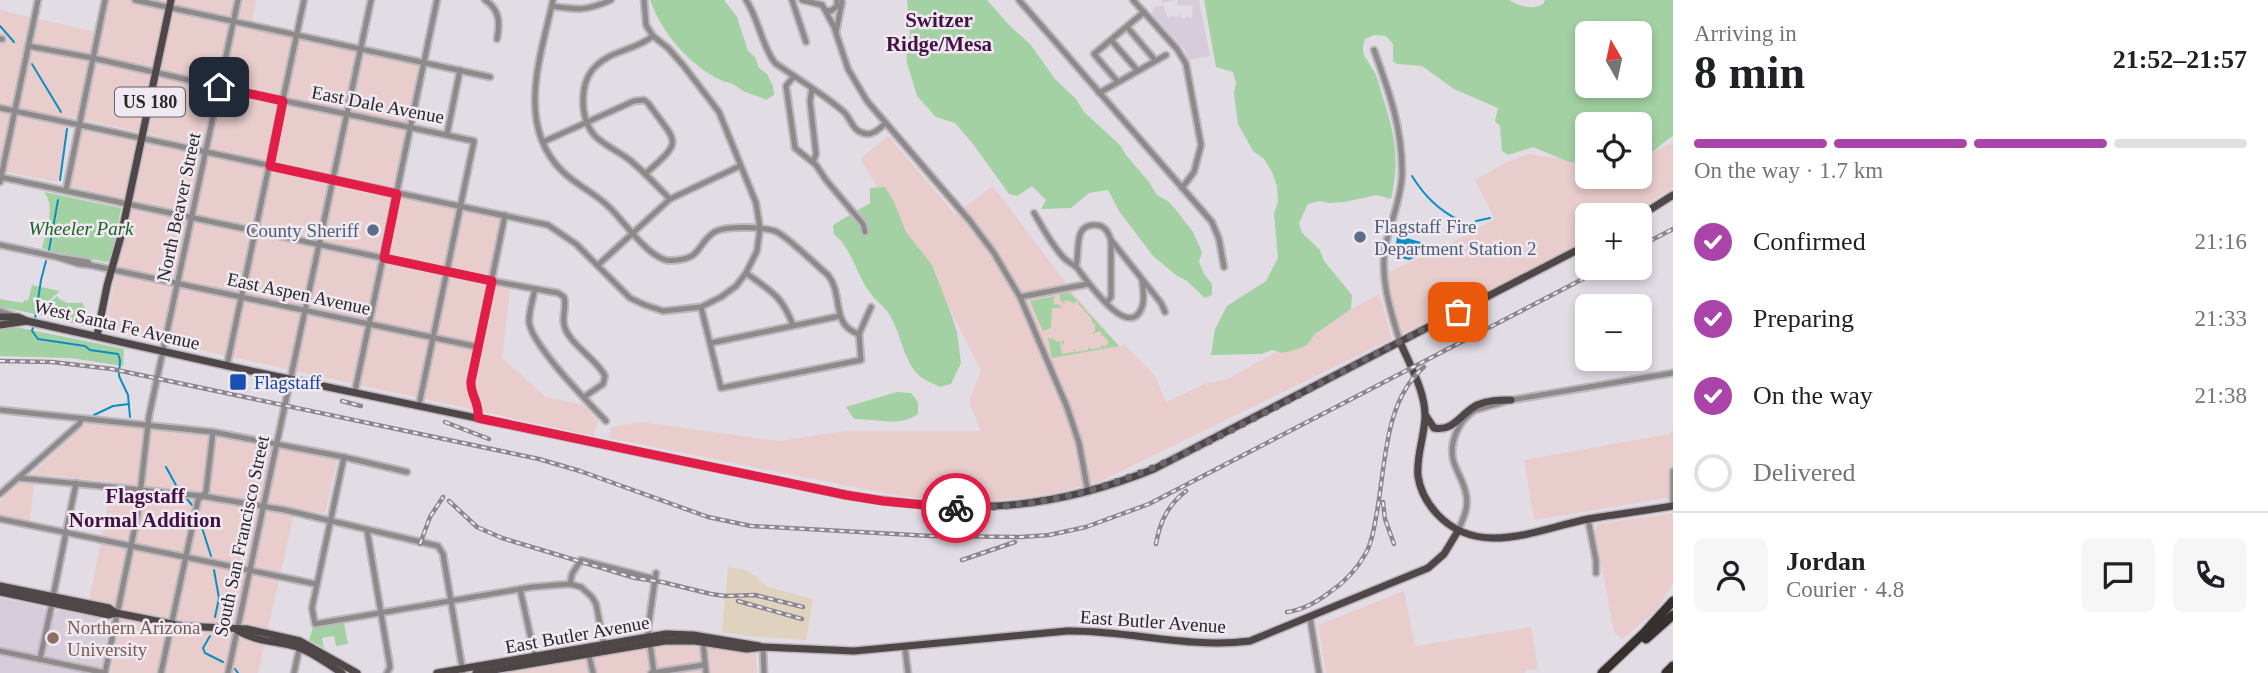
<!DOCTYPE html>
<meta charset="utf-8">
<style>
:root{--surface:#fff;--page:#f6f6f6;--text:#202124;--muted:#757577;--line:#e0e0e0;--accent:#aa44a8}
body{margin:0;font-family:"Times New Roman",serif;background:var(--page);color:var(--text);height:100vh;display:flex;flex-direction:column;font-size:26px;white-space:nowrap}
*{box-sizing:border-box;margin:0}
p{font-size:23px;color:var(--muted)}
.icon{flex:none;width:38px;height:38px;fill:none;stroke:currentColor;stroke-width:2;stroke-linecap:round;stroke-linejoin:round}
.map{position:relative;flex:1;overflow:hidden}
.sheet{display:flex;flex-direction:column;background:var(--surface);width:595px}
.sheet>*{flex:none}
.needle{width:46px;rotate:351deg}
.buttons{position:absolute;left:1575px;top:21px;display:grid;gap:14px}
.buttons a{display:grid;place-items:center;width:77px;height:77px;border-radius:10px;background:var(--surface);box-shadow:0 4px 10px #0003;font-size:35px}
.pin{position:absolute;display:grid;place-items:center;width:60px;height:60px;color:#fff;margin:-30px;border-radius:14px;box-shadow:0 4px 10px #0006}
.courier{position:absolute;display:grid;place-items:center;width:70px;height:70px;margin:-35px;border:5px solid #e11d48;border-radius:50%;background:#fff;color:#222;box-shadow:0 2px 9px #0007}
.head em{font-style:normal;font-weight:600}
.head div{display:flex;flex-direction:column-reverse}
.head{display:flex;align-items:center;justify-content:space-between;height:119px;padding:0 21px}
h1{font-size:46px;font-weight:600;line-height:52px}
.bar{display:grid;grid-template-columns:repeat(4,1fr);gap:10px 7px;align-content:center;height:84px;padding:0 21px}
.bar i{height:9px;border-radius:5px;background:var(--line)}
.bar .current{background:var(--accent)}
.bar p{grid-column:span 4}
.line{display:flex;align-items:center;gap:18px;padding:0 21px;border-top:2px solid var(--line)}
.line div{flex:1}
.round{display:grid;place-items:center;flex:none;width:74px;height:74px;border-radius:10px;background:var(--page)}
ol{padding:0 21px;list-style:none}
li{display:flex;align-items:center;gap:21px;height:77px}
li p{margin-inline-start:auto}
li .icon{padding:7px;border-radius:50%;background:var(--accent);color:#fff;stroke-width:4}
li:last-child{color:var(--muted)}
li i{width:38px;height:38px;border:4px solid var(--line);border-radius:50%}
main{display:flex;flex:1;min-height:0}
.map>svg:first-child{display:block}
.commercial{fill:#e8cdcc}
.industrial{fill:#dfd3bf}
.built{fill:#d7ccda}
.green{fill:#a3d1a3;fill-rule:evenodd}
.water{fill:#0c8ec0}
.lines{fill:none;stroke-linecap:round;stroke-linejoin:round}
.stream{stroke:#0c8ec0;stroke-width:2}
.minor-casing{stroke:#bdb8bf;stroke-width:9}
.major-casing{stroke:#bdb8bf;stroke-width:10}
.highway-casing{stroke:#bdb8bf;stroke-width:12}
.minor{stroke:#8f8a8a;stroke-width:5}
.major{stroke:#4e4647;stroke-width:7}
.highway{stroke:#382f2f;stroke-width:9}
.rail-casing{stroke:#8b878d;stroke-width:4.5}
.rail{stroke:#f0e9f1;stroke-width:2;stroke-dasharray:5;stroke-linecap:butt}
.done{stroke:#6a666b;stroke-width:7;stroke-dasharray:0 12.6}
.route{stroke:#e11d48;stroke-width:9}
.service-dot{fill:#5c6f8a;stroke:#f0e9f1;stroke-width:2.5}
.transit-dot{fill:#1a4fb4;stroke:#f0e9f1;stroke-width:2.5}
.education-dot{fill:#8d6e63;stroke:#f0e9f1;stroke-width:2.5}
.labels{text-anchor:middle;stroke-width:5;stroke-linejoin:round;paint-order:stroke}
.shield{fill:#f0e9f1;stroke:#656166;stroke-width:2}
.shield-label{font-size:18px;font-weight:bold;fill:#29272a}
.street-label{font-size:19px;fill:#29272a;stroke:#f0e9f1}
.service-label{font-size:19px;fill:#4e5e75;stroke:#f0e9f1;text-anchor:start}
.park-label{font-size:19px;font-style:italic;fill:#186221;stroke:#f0e9f1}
.transit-label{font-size:19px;fill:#164399;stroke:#f0e9f1;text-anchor:start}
.education-label{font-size:19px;fill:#785e54;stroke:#f0e9f1;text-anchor:start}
.neighbourhood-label{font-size:21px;font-weight:bold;fill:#431142;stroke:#f0e9f1}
</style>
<main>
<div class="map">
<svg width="1673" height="673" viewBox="0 0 1673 673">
<rect width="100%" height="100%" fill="#e2dce4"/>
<g class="commercial">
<path d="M108,0h148l-5,28 169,35 -27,126 -321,-72 -5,18 -9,47 -58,-11v-161l100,23z"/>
<path d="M81,130l422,88 -15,65 22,7 -8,68 44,39 38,8 14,17 -5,14 -439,-96 -50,-8 26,-130 -60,-16z"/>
<path d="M888,136l67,78 38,-28 81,108 45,52 6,-1 30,31 11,26 41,-19 21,-4 151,-85 13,45 -291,142 -47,12 -25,4 -69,6 -66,-8 -285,-57 2,-11 30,-5 138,19 66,-10h136l-12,-30 12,-30 -42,-83 -79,-129z"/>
<path d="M1673,142v46l-38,23 2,3 -50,1v26l-77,42 -109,51 -8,-27 -6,-34 58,-27 50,-27 -20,-39 32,-18 21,-8 59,9v14h53v-18z"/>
<path d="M86,422l121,13 130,25 -12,53 -30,-4 -37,164h-147l11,-65 -33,-7 24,-119 -81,-8z"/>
<path d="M1673,429v68l-139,23 -10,-60 146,-26z"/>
<path d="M20,482l14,1 -4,37 -30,-5v-14z"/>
<path d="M1673,513v70l-17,28 -34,28 -8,-7 -19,-102 3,-6z"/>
<path d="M1404,591l11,55 116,-19 7,42 -13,1v3h-199l-8,-48z"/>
<path d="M677,644l79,9 1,20h-261z"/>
</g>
<path class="industrial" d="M728,567l15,2 13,7 11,11 46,12 -7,41 -58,-4 -26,-4z"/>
<g class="built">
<path d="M1162,0h37l11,56 -21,4 -5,-11 -32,-35 2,-7 9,-2 5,13 6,-3v2h4l2,-4 1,6 7,-3 1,2 3,-1 1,-12 -15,1 -1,-6 -15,3z"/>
<path d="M0,598l41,8 6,5 9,2 2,-3 48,9 2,5 -2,19 -6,30h-100z"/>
</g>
<g class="green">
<path d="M650,0h74l13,17 11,34 7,6 4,11 8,6 6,12 1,9 -8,5c-7,-4 -14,-5 -21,-8 -5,-2 -9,-7 -14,-9 -3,-1 -7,-1 -10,-3 -31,-14 -60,-48 -71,-80z"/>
<path d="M907,0h80l22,25 21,19 25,35 21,20 8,13 36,33 6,10 23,27 8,13 12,7 7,8 17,22 9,20 -3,10 5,12 8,10v11l-7,3 -18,-17 -11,-6 -23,-19 -34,-45 -11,-21 -19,3 -18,15 -30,1 5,-9 -14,-14 -15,10 -8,-2 -36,-50 -18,-21 -19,-6 -19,-21 -10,-33 -1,-15 4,-13z"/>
<path d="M1204,0h305c12,7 22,10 34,4l2,-4h128v136c-12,7 -20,18 -33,24v-36h-53v37l-18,1 -36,-15 -25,8 -6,-4 -2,-25 -5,-5 3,-13 -44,-19 -32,-23 -25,-2 -4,-3v-17l-7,-8 -12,-1 -9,4c-5,15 0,17 7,29 6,8 8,21 11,30 12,36 17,64 8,101l-14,-4 -33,7 -15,1 -10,-2 -11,3 -9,19 3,10 18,17 4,11 28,34 -1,14 -36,25 -8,11 -12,5 -13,3 -10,-3 -11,4 -50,1 4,-26 12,-23 39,-25 12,-23 -4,-44 4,-13 -1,-15 -5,-14 -8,-13 -11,-8 -15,-27 -4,-31 2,-11 -3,-10 -17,-5zM1587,33h53v53h-53z"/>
<path d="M885,187l8,13 13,32 26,33 19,49 6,18 4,31 -10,21 -11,3c-6,-3 -14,-6 -19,-10 -16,-12 -20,-41 -29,-58 -5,-11 -14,-16 -21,-25 -15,-19 -18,-44 -37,-60l-1,-9 37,-22v-15z"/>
<path d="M44,192l77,16 -10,52 -5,2 -44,-9 6,3 -26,-8c4,-18 14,-41 2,-56z"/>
<path d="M32,285l28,6 -9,8 -5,17 -46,-9v-8l23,4 1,-3 4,1z"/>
<path d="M1068,292l5,4 46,50 -67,12 -4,-20 6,1 1,2 7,1 2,-3v7l-1,-3 -3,1 2,10 12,-2v-4l2,4 12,-2 1,-4 2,3 10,-1v-3l4,2 4,-5 -6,-7 -3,2 2,-4 -3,-2 -8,4 4,-4v-7l-3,-1 -1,-5 -15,-17 -2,3 -3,-3 -7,-1 1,3 -4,-1 -2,-7z"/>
<path d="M58,296v2l9,5h14v-2l14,24 -4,3 -44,-12 6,-17z"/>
<path d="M1055,296v2l-2,1 2,6 2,-1 6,4h-11l-1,20 -8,3 -13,-30z"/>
<path d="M9,327l12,1 103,21 -1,17 -52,-8 -71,-2v-27z"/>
<path d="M897,392l14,1 7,9v12c-20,14 -41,4 -64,5l-8,-12z"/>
<path d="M344,623l4,21 -12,2 -2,-10 -12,2 2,10 -15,-8 4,-12z"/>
</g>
<path class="water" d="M1400,234l3,3 25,7 1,7 -20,9 -15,-4 3,-19z"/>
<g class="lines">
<g class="stream">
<path d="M0,26l14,16"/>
<path d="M32,64l29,48"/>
<path d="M1412,176c13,21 27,34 48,45"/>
<path d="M60,180l7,-51"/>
<path d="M1476,221l14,-3"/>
<path d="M49,250l9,-50"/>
<path d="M1640,252l3,3"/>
<path d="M35,319l6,-39 5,-19"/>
<path d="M34,324l-2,7 6,8 47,7 5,4 28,4 2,6 -1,16 9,19 2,22"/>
<path d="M94,415l19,-9 16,-2"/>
<path d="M166,467l11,20"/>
<path d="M187,499l5,6"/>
<path d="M198,515l13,41"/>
<path d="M214,570l5,28 -4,19"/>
<path d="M210,636l-7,12 2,5 18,9"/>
<path d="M235,669l3,4"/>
</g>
<defs>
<g id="minor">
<path d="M135,0l355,77"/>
<path d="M485,0c15,10 15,23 12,39"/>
<path d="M553,0c-12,56 -38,124 9,171 14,14 33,22 47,36 15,14 37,48 57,53 2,1 9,0 11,0 24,-2 20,-15 36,-27 11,-8 49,-6 62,-2 12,5 41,34 53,44 16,20 2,50 31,59"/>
<path d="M746,0c13,19 15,45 29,63 21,15 50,32 69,49 8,8 8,20 23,22 8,0 13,-6 19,-11"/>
<path d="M792,0l14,42"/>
<path d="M802,0l20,5"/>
<path d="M1019,0l193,222 7,17 5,28"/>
<path d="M1133,0l44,49 9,15 15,81 -7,27 -12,16"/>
<path d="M822,5l3,5 6,1 6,-5v-6"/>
<path d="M552,6c25,4 35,5 59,-6"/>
<path d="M825,10l9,17 14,42 19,32 103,120 24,32 26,44 47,110 12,36 9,49"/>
<path d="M1127,27l28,33"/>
<path d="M836,32l6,-30"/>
<path d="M653,36c-17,14 -41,14 -57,30 -17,16 -17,52 -1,70 10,10 25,16 36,25 14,12 26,25 39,38"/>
<path d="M0,39h2"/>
<path d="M1111,40l26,30"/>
<path d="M28,46l65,12 126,29 255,54 -55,264"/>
<path d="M1374,50c15,41 29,80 28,125 -1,25 -12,48 -17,73 -5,32 6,64 15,94"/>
<path d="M794,76l-8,10 9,62 21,17 10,15 37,44 2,8"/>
<path d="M1117,81l-23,-27 50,-42"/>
<path d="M812,89l-2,12 6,53 -3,8"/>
<path d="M1099,93l67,-38"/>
<path d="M0,108l548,117 28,19 54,54 15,7 18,6 38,-4 20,-10 15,-11 10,-13 11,-22 3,-23 -4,-25 -37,-91 -36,-47 -15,-17 -15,-12 -7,-11 -2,-25"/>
<path d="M447,134l13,-64"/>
<path d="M543,142l91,-41 10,-1 4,3c29,41 37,36 -3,71"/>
<path d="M0,177l492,104 66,12 6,4c3,10 -2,18 0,27 3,19 33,35 41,52l-2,8 -19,13"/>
<path d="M0,182l38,-182"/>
<path d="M66,190l39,-190"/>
<path d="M1034,213c9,15 18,33 30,45 4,4 9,6 13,10 9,11 52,75 65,39 3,-8 1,-20 0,-27"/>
<path d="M0,245l57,12 22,7 11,1 388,82"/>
<path d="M63,258l25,4 2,3"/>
<path d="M598,265l72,-66 70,-33"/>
<path d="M1076,266c4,-15 -3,-42 19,-41 10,0 13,7 16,15l50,63 4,9"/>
<path d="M746,273c26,19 35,22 47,52"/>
<path d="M535,289c-2,10 -6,22 -6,32 1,23 60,82 77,100"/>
<path d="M1020,297l68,-13"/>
<path d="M1106,303l5,-6v-56"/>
<path d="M701,307l20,81 140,-28 -2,-26 12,-27"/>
<path d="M0,311l15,5"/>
<path d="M711,343l129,-27"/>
<path d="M227,365l77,-365"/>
<path d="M355,391l82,-391"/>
<path d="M0,410l213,22 131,25 63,15"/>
<path d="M478,418c2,-16 -8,-22 -7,-37l34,-166"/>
<path d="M344,457l-32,151 3,16 217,-37 38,-3 11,3 11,10 4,7 8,41"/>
<path d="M1673,471v35"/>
<path d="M19,478l183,18 83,14 153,36 5,8 20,119"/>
<path d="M0,494l79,-70 3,-5"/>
<path d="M0,519l316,65"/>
<path d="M1588,519l8,42v12"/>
<path d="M367,530l23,137 -3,6"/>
<path d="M1458,531c5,-12 11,-23 8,-37 -2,-11 -8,-20 -12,-31 -6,-19 4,-42 21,-53l36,-10 162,-27"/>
<path d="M570,584l2,-10 9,-14 74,19"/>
<path d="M520,589l15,68"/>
<path d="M53,597l23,-114"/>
<path d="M1310,618l9,55"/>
<path d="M703,642l3,31"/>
<path d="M763,647l1,26"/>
<path d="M905,648l3,25"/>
<path d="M0,651l105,22"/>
<path d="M589,655l4,18"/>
<path d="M40,659l12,-56"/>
<path d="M105,673l33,-161 11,-96 89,-416"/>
<path d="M161,673l37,-173 8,-8 7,-60"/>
<path d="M228,673l143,-673"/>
<path d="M294,673l6,-28"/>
<path d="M651,673l53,-8"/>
<path d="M654,673l-6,-44 8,-56"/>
</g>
<g id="major">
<path d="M1640,216l33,-21"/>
<path d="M0,317h18l9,4 224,50 595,124c114,19 199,18 308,-26l433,-224"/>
<path d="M0,325l27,-4"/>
<path d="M97,336l10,-50 14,-50 50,-236"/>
<path d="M1400,342c10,23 26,51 25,76 -1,20 -9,39 -7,58 2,15 9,27 19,38 42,45 101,15 151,5 28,-5 57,-8 85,-13"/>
<path d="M1426,416l8,12c20,4 27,-15 43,-23 11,-5 22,-5 34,-5"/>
<path d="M0,586l109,22 7,5 66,13 65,3 53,12 57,32"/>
<path d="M0,592l109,23 7,-2"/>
<path d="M237,630c19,12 40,11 60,17 17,6 30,17 45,26"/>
<path d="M437,673l229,-39 27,1 66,11"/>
<path d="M476,673l189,-32h30l52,8 16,-2 91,4 213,-20c62,-1 120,18 183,10l178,-73 16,-14 14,-23"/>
</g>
<g id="highway">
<path d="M1646,639l27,-24"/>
<path d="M1602,673l42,-40 29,-32"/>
<path d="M1666,673l7,-7"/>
</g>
</defs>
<use href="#minor" class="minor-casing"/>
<use href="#major" class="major-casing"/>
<use href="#highway" class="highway-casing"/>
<use href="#minor" class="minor"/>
<use href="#major" class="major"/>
<use href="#highway" class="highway"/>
<defs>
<g id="rail">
<path d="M1640,246l33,-17"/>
<path d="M0,361l52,1 60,7 427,90 41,12 128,46 43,9 180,10 90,1 28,-2 37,-8 63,-23 455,-236"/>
<path d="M342,401l19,5"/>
<path d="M445,422l44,17"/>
<path d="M449,501l28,26 25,11 133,40 27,4 49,12 14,2 30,-1 48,12"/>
<path d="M1383,502l2,17 9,25"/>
<path d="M938,528l31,-1"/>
<path d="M420,544l10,-27 13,-20"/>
<path d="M1156,544c4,-23 12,-39 30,-53"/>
<path d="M962,560l53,-18"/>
<path d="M738,601l64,18"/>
<path d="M1287,612c16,-2 30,-10 43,-20 15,-10 27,-23 36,-39 6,-11 8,-24 10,-36 10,-50 7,-115 48,-150"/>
</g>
</defs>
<use href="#rail" class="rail-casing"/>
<use href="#rail" class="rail"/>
</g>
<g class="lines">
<path class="done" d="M956,508c124,1 206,-41 312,-97 63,-33 126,-68 190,-99"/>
<path class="route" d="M219,87l64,14 -13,65 127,28 -13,64 108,23 -21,100c-1,15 9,21 7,37l368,77 37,6 73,7"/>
</g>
<g class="service-dot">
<circle cx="373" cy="230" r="7"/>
<circle cx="1360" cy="237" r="7"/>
</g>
<rect class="transit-dot" x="229" y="373" width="18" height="18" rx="3.5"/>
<circle class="education-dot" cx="53" cy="638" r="7"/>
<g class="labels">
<rect class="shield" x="115" y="87.5" width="70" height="29" rx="5"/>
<g class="shield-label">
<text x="150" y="108">US 180</text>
</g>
<g class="street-label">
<text transform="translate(378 104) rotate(11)" y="7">East Dale Avenue</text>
<text transform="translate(178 207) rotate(-78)" y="7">North Beaver Street</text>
<text transform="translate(299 293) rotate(12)" y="7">East Aspen Avenue</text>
<text transform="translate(117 324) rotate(13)" y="7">West Santa Fe Avenue</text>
<text transform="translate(241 536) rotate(-78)" y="7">South San Francisco Street</text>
<text transform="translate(1153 621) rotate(4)" y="7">East Butler Avenue</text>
<text transform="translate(577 634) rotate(-10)" y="7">East Butler Avenue</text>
</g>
<g class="service-label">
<text x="1374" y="233">Flagstaff Fire<tspan x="1374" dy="22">Department Station 2</tspan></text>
<text x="359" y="237" text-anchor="end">County Sheriff</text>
</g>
<g class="park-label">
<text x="81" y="235">Wheeler Park</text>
</g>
<g class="transit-label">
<text x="254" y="389">Flagstaff</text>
</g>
<g class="education-label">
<text x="67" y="634">Northern Arizona<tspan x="67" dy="22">University</tspan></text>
</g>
<g class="neighbourhood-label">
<text x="939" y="27">Switzer<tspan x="939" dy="24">Ridge/Mesa</tspan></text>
<text x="145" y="503">Flagstaff<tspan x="145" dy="24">Normal Addition</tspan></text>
</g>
</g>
</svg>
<div class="buttons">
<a><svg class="needle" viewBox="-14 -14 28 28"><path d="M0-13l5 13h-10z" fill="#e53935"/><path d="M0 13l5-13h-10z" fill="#757577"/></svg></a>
<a><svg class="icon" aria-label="locate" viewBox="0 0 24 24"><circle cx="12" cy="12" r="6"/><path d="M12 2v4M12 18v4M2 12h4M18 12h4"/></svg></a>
<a>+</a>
<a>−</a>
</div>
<div class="pin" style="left:1458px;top:312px;background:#ea580c"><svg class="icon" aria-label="bag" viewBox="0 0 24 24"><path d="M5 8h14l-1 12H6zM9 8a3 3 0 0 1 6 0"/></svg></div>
<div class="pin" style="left:219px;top:87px;background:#1f2937"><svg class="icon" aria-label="home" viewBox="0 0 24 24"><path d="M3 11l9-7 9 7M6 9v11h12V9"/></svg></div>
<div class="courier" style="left:956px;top:508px"><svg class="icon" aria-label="bike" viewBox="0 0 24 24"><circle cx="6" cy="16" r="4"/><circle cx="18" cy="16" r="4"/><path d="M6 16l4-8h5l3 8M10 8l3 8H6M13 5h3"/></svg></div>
</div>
<section class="sheet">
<div class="head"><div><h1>8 min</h1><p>Arriving in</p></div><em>21:52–21:57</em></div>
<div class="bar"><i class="current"></i><i class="current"></i><i class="current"></i><i></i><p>On the way · 1.7 km</p></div>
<ol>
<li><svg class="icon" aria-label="check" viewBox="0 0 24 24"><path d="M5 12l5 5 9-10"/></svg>Confirmed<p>21:16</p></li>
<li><svg class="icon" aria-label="check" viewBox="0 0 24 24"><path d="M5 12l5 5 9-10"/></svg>Preparing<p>21:33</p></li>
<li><svg class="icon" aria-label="check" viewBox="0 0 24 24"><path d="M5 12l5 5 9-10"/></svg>On the way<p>21:38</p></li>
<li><i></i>Delivered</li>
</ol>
<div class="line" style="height:126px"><a class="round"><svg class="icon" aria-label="person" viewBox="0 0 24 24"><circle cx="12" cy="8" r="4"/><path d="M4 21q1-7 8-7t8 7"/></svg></a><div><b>Jordan</b><p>Courier · 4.8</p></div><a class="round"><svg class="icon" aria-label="chat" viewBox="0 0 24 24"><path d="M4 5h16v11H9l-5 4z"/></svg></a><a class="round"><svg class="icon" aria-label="phone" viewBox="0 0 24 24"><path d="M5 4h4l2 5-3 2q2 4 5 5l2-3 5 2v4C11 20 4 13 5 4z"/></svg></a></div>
</section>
</main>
